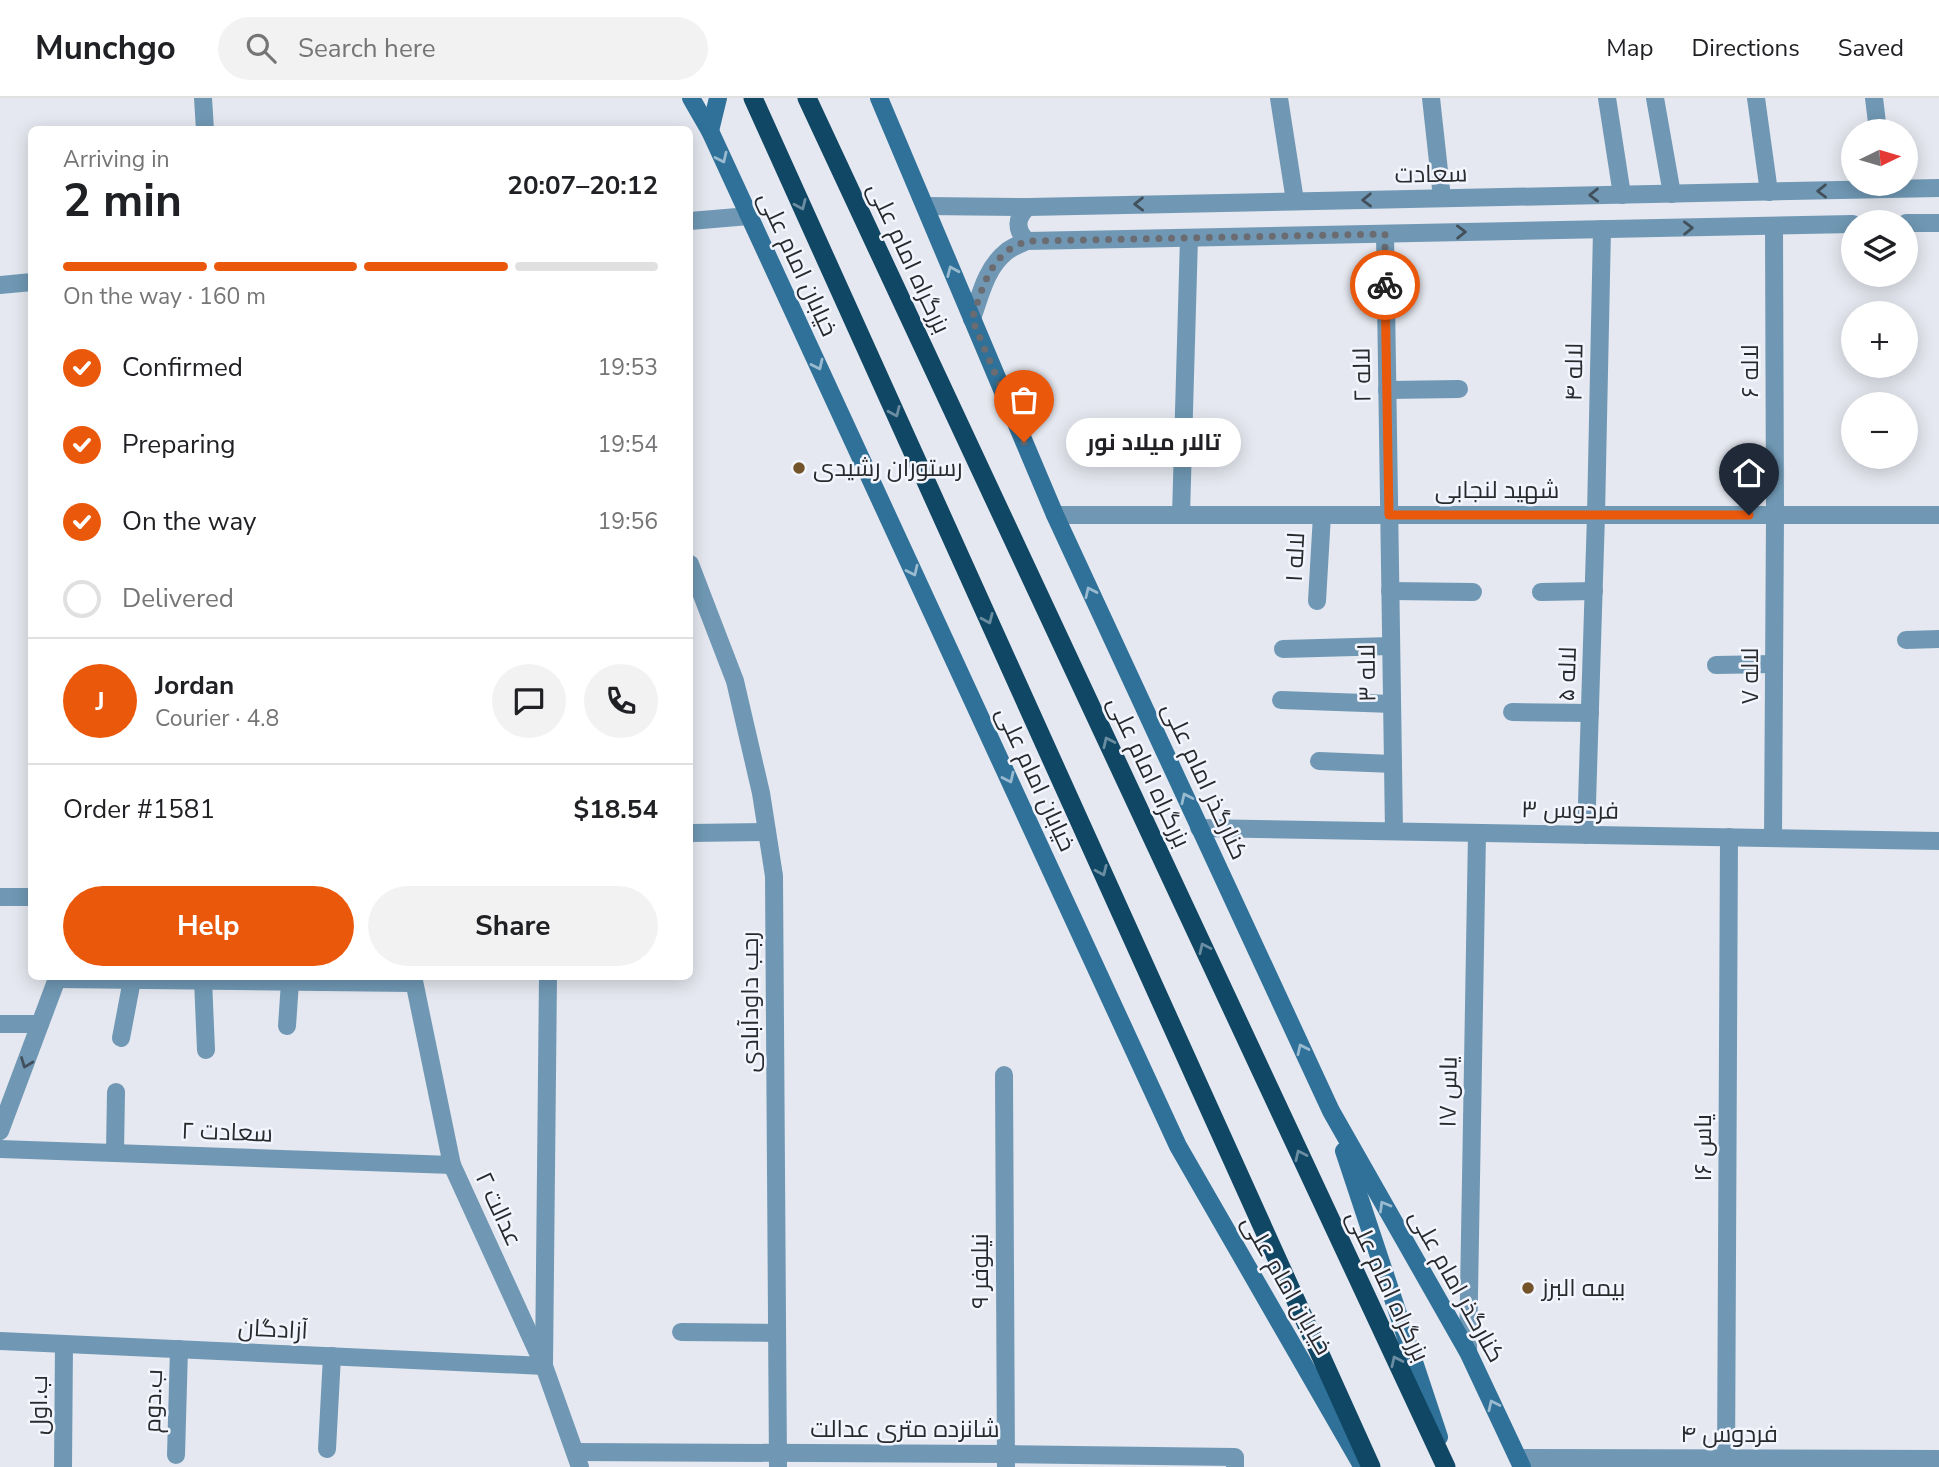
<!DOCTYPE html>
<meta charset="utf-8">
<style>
:root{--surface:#fff;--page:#f2f2f2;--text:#202124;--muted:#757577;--line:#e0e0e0;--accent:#ea580c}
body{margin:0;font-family:"Nunito Sans",Cairo,sans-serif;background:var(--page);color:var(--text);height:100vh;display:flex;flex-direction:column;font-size:26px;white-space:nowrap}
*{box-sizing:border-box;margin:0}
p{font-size:23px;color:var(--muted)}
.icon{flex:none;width:38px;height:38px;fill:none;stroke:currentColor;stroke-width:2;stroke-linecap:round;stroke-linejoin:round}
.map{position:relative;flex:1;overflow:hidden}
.drawer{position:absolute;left:28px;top:28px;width:665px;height:854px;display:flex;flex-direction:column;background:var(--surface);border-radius:10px;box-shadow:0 4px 18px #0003}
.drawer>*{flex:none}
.needle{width:46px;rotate:85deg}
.buttons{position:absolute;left:1841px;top:21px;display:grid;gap:14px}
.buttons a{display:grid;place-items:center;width:77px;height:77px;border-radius:50%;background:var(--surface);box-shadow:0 4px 18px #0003;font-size:35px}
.pin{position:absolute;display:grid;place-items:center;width:60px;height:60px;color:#fff;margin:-72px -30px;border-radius:50% 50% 50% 0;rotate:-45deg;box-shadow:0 0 7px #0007}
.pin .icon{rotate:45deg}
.courier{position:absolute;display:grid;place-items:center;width:70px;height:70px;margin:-35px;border:5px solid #ea580c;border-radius:50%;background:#fff;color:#222;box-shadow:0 2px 9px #0007}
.bubble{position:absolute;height:49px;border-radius:24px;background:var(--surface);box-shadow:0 4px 18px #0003;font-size:23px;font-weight:700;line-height:49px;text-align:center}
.headline em{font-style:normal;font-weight:700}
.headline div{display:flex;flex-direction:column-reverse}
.headline{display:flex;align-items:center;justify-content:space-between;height:119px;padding:0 35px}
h1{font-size:46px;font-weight:700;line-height:52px}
.bar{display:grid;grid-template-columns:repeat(4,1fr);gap:10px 7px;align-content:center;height:84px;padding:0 35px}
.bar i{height:9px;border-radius:5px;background:var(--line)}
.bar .selected{background:var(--accent)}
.bar p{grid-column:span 4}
.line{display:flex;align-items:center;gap:18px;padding:0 35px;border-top:2px solid var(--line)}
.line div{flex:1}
.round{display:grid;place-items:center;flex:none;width:74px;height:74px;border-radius:37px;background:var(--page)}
ol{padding:0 35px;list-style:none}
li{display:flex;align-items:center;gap:21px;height:77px}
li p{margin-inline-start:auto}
li .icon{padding:7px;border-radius:50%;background:var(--accent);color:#fff;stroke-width:4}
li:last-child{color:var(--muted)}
li i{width:38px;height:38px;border:4px solid var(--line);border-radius:50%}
.primary-button{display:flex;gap:14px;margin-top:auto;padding:14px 35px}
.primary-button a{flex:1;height:80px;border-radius:42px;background:var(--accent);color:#fff;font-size:28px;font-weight:700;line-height:80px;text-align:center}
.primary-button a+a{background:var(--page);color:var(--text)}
header{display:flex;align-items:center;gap:42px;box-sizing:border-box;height:98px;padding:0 35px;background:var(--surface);border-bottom:2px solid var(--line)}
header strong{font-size:33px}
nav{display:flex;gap:38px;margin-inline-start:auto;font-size:24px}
.search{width:490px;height:63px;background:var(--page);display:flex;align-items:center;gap:18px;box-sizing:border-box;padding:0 24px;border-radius:38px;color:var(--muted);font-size:26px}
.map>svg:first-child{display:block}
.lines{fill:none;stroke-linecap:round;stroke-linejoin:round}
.minor{stroke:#7098b4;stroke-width:18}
.tertiary{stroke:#7098b4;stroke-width:18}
.secondary{stroke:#2f7199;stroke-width:18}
.trunk{stroke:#104764;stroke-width:19}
.oneway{stroke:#9abad0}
.oneway2{stroke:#42505c}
.oneway3{stroke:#6a8da1}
.done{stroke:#6b6c71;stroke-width:7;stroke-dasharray:0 12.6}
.route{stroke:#ea580c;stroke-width:9}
.poi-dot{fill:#735329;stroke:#f2f5fd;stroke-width:2.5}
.labels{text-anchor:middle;stroke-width:5;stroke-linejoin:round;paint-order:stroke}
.street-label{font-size:24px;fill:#292a2d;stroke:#f2f5fd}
.poi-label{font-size:24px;fill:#292a2d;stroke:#f2f5fd;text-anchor:start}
</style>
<header>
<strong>Munchgo</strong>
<div class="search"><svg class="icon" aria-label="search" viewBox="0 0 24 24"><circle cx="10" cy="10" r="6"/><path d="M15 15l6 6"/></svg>Search here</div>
<nav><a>Map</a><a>Directions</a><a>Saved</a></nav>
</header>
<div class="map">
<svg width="1939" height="1369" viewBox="0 0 1939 1369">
<rect width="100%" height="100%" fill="#e5e8f0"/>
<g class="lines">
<g class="minor">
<path d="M203,0l2,32"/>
<path d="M1279,0l16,103"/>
<path d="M1431,0l11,100"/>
<path d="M1607,0l15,97"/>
<path d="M1655,0l17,96"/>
<path d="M1756,0l13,94"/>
<path d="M1874,0l4,33"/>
<path d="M1385,136l9,597"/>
<path d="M1387,292l72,-1"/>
<path d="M1055,417h884"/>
<path d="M1181,417l8,-277"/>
<path d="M690,466l45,117 26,112 13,83 4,591"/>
<path d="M1390,493l83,1"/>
<path d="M1541,494l53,-1"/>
<path d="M1317,503l5,-86"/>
<path d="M1906,542l33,-1"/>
<path d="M1283,551l108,-3"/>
<path d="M1716,567l58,-1"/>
<path d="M1281,602l111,4"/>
<path d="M1512,614l78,1"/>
<path d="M1319,663l74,3"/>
<path d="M1199,730l740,13"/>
<path d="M690,735l77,-1"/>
<path d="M1586,737l10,-320 6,-286"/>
<path d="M1773,740l2,-323 -1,-289"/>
<path d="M0,799h32"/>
<path d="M413,878l39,189 92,201 36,101"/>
<path d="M57,881l356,4"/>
<path d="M203,882l3,70"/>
<path d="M0,926h40"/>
<path d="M287,928l3,-44"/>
<path d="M121,940l11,-58"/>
<path d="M1004,977l2,392"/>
<path d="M0,1033l58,-155"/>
<path d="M0,1051l452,16"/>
<path d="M115,1054l1,-60"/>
<path d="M681,1234l96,1"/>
<path d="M0,1243l544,25 4,-390"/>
<path d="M1468,1254l9,-519"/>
<path d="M327,1351l5,-93"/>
<path d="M575,1354l431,2 229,3v10"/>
<path d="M176,1357l3,-106"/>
<path d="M63,1369l1,-123"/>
<path d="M1726,1369l3,-630"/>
</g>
<g class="tertiary">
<path d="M925,108l103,1 911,-19"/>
<path d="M690,123l59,-5"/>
<path d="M1906,125h33"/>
<path d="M1027,143c-12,-11 -11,-24 1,-34"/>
<path d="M0,187l32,-3"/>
<path d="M972,221c8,-23 14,-51 34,-67 6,-5 14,-8 21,-11l826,-17"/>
<path d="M1518,1360l421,1"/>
</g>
<g class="secondary">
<path d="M691,0l19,33 468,1015 183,318"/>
<path d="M879,0l176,417 276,596 137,241 54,115"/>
<path d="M710,33l8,-33"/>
<path d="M1344,1053l95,286"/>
</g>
<g class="trunk">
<path d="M753,0l618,1369"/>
<path d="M807,0l639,1369"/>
</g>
</g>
<defs><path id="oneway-chevron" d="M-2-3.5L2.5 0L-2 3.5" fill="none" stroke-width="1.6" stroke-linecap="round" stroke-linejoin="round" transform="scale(1.75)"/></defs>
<g class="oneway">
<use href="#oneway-chevron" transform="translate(722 60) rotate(65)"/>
<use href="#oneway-chevron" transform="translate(952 173) rotate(-113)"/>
<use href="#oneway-chevron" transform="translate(818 267) rotate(65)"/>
<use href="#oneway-chevron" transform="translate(913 473) rotate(65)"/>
<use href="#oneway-chevron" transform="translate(1090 494) rotate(-115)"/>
<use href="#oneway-chevron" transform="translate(1009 680) rotate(65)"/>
<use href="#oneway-chevron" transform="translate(1186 700) rotate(-115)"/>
<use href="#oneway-chevron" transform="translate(1302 951) rotate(-115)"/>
<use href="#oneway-chevron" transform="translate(1384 1108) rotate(-120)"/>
<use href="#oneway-chevron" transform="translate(1493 1307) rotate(-115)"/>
</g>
<g class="oneway2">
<use href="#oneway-chevron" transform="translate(1822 93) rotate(179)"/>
<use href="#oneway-chevron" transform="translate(1594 97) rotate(179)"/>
<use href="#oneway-chevron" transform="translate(1367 102) rotate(179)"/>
<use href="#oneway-chevron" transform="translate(1139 106) rotate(179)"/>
<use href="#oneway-chevron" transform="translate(1688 130) rotate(-1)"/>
<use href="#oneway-chevron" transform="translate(1461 134) rotate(-1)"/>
<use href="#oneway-chevron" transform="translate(26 965) rotate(111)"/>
</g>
<g class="oneway3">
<use href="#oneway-chevron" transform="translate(801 107) rotate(66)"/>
<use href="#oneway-chevron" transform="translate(895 314) rotate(66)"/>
<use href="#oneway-chevron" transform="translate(988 521) rotate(66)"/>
<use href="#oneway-chevron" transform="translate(1108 644) rotate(-115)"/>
<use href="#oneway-chevron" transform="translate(1102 773) rotate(66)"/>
<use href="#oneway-chevron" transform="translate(1204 850) rotate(-115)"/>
<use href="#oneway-chevron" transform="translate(1300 1057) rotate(-115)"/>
<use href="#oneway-chevron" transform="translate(1396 1263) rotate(-115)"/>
</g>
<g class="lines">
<path class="done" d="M1024,344l-52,-123c8,-23 14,-50 34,-67 6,-5 14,-8 21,-11l358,-7v51"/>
<path class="route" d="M1385,187l4,230h360"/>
</g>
<g class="poi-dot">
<circle cx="799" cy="370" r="7"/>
<circle cx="1528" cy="1190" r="7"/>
</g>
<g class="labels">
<g class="street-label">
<text transform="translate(1431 76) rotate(-1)" y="8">سعادت</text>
<text transform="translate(909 160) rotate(65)" y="8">بزرگراه امام علی</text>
<text transform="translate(798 166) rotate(65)" y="8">خیابان امام علی</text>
<text transform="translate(1750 273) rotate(-90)" y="8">لاله ۶</text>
<text transform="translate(1574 274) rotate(-89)" y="8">لاله ۴</text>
<text transform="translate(1362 277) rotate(-91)" y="8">لاله ۲</text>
<text x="1497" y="400">شهید لنجابی</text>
<text transform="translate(1295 459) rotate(-87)" y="8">لاله ۱</text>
<text transform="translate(1367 575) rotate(-91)" y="8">لاله ۳</text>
<text transform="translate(1567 576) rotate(-88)" y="8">لاله ۵</text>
<text transform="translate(1750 578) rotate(-90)" y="8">لاله ۷</text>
<text transform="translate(1149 674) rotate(65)" y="8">بزرگراه امام علی</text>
<text transform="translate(1036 681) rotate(65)" y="8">خیابان امام علی</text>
<text transform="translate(1205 683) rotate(65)" y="8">کنارگذر امام علی</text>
<text transform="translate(1570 712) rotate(1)" y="8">فردوس ۳</text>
<text transform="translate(750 904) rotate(-90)" y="8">رجب داودآبادی</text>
<text transform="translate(1448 994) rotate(-89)" y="8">یاس ۱۷</text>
<text transform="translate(227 1034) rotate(2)" y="8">سعادت ۲</text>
<text transform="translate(1703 1050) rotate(-90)" y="8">یاس ۱۶</text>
<text transform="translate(499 1111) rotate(65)" y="8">عدالت ۲</text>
<text transform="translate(980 1173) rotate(-90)" y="8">نیلوفر ۹</text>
<text transform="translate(1287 1187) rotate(60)" y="8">خیابان امام علی</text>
<text transform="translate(1388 1188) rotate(65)" y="8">بزرگراه امام علی</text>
<text transform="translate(1457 1188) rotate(61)" y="8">کنارگذر امام علی</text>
<text transform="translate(273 1231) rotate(3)" y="8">آزادگان</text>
<text transform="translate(153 1303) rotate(-88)" y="8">ب.دوم</text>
<text transform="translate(39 1307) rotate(-90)" y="8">ب.اول</text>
<text x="905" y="1339">شانزده متری عدالت</text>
<text x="1729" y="1344">فردوس ۴</text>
</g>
<g class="poi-label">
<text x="813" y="378">رستوران رشیدی</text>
<text x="1542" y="1198">بیمه البرز</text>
</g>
</g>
</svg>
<div class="buttons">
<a><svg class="needle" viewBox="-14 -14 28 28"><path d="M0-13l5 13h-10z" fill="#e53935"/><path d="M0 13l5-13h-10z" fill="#757577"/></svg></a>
<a><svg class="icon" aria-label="layers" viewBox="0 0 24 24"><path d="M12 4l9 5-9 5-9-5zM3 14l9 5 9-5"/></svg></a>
<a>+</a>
<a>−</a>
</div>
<div class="pin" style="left:1024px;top:344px;background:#ea580c"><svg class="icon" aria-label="bag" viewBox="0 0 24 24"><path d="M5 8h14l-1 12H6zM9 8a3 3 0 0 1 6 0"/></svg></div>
<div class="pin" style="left:1749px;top:417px;background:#1f2937"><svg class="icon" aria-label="home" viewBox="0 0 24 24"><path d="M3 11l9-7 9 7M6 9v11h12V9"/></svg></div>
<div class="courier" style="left:1385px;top:187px"><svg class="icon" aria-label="bike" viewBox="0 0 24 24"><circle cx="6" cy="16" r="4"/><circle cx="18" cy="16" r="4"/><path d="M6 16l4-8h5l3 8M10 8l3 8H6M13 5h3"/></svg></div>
<div class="bubble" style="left:1066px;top:320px;width:175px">تالار میلاد نور</div>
<section class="drawer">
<div class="headline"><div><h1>2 min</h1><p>Arriving in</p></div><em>20:07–20:12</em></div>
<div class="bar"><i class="selected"></i><i class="selected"></i><i class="selected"></i><i></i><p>On the way · 160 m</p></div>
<ol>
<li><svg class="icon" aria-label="check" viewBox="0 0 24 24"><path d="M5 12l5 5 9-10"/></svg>Confirmed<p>19:53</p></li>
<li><svg class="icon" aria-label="check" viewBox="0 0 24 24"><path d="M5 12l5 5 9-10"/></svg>Preparing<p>19:54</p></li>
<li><svg class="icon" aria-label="check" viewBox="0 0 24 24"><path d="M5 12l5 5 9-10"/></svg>On the way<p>19:56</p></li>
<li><i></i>Delivered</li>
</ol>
<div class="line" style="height:126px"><b class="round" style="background:var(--accent);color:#fff">J</b><div><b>Jordan</b><p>Courier · 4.8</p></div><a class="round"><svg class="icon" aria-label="chat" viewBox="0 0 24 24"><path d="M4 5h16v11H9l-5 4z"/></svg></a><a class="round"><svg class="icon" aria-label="phone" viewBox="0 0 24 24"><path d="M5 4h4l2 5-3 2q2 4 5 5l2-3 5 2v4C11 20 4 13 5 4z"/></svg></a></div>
<div class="line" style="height:91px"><div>Order #1581</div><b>$18.54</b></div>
<div class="primary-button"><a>Help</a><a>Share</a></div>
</section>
</div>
